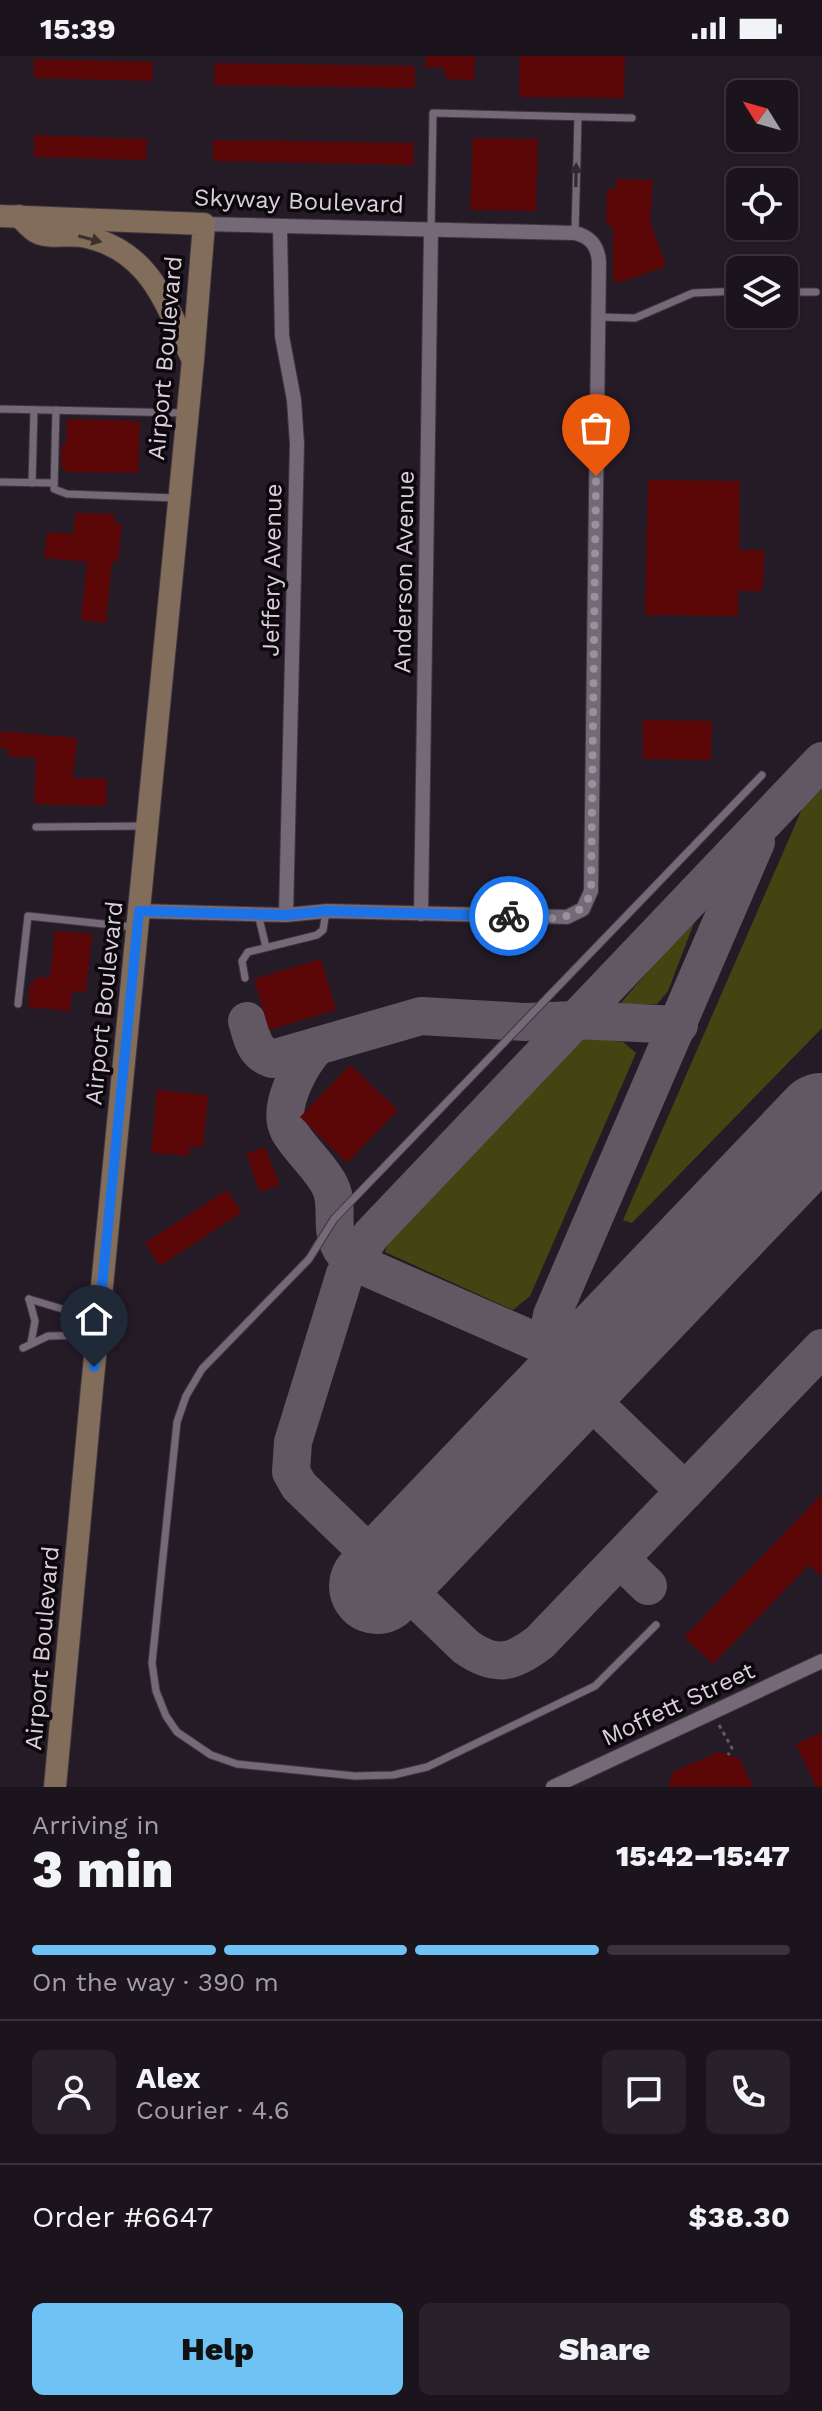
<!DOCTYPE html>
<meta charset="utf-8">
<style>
:root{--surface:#1c141d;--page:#29212a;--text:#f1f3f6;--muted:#a09ea4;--line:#3a333b;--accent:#6fc2f4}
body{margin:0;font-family:"Work Sans",sans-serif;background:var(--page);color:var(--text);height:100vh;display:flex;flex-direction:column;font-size:30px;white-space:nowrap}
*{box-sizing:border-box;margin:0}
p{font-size:26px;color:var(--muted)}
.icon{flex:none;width:44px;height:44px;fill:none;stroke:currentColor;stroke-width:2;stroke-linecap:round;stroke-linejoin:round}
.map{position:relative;height:1731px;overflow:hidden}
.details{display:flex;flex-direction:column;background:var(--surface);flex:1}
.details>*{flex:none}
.needle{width:52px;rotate:307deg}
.tools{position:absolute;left:726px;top:24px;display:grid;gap:16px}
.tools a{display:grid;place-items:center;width:72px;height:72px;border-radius:12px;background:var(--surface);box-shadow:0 2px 6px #0004,0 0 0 2px var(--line);font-size:40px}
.pin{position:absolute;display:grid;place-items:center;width:68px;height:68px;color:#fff;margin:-82px -34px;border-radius:50% 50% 50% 0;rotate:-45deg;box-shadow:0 0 8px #0007}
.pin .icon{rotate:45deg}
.courier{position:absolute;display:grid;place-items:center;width:80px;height:80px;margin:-40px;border:6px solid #1a73e8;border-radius:50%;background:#fff;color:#222;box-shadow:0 2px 10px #0007}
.overview em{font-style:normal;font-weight:800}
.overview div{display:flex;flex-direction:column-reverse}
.overview{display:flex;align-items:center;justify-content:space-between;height:136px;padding:0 32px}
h1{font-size:52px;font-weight:800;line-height:60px}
.bar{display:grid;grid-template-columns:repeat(4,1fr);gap:12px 8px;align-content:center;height:96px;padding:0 32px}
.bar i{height:10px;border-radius:6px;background:var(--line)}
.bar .on{background:var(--accent)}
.bar p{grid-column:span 4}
.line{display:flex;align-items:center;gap:20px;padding:0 32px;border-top:2px solid var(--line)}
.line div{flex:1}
.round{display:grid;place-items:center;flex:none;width:84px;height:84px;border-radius:12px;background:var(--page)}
.button{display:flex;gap:16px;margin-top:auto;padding:16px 32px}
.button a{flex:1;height:92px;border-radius:12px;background:var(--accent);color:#111;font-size:32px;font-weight:800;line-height:92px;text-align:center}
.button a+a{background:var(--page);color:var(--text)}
.status{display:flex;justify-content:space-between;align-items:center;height:56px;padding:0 40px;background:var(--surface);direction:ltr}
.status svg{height:22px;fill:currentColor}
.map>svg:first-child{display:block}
.green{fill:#424511}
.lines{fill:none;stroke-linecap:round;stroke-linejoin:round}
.taxiway{stroke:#625864;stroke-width:38}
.runway{stroke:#625864;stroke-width:96}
.building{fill:#5b0708}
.lane-casing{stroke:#3e3640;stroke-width:9}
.street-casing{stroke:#3e3640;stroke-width:16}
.secondary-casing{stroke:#3e3640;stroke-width:24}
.path{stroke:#625963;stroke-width:3;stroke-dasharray:4 4;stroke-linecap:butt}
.lane{stroke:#756877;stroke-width:7}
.street{stroke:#756877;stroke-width:14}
.secondary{stroke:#826d5b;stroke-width:22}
.oneway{fill:#312931}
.oneway2{fill:#3b302c}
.done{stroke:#99919b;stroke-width:8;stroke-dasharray:0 14.4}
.route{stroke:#1a73e8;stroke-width:10}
.labels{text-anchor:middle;stroke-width:7;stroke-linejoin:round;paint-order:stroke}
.street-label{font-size:24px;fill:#d8d0d9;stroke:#0c070c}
</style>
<div class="status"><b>15:39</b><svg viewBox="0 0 49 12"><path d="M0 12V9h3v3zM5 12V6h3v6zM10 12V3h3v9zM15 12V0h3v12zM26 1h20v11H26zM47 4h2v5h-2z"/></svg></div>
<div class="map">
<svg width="822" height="1731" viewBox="0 0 822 1731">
<rect width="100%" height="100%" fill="#251b27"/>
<g class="green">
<path d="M822,733v239l-190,195 -9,-3 179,-411z"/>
<path d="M697,859l-29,76 -11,13 -38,1z"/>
<path d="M583,981l40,5 13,11 -106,243 -17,14 -128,-58 4,-14z"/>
</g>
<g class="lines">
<g class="taxiway">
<path d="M822,705l-451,474 -26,39 -52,168 -2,30 8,14 167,161c30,21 47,16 74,-5l282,-294"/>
<path d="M247,965c5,17 7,32 25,38l149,-43 104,6 51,-2 103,5"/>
<path d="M317,990c-16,17 -41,61 -28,85 11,19 31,35 41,55 12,24 -7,51 22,75l194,85"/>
<path d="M685,1435l-131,-126 -8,-19 6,-31 204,-473"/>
<path d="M620,1503l28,27"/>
</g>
<path class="runway" d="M377,1530l445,-465"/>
</g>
<g class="building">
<path d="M426,0h49l-1,24 -28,-1 -3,-12 -18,1z"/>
<path d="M520,0h105l-1,42 -105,-1z"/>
<path d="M34,3l119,3 -1,19 -118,-3z"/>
<path d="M215,7l200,3v22l-201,-3z"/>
<path d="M34,79l113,4 -1,21 -112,-3z"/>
<path d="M473,82l65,1 -2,72 -66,-1z"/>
<path d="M213,84l200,3 1,22 -201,-4z"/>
<path d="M616,123l37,1 -3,42 16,44 -44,16 -9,-1v-52l-7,-7 1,-33h9z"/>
<path d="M67,363l73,2 -2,52 -73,-1v-4l-4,-1 1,-23h4z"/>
<path d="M648,424l92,1 -1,69h25v11l-2,30h-24v25l-93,-1z"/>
<path d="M76,457l39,1 -1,9 8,1 -4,38h-6l-6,61 -25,-3 6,-58 -43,-4 3,-26 26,2z"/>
<path d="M643,664l69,1 -1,39 -68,-1z"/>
<path d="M1,675l76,7 -4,40 34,1 -1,27 -72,-2 2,-46 -28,-2 1,-7 -9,-1z"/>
<path d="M55,875l37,3 -6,58 -14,-1 -2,20 -42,-4 2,-24 4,1 1,-7 15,1z"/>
<path d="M321,903l15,51 -67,20 -15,-51z"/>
<path d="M350,1009l48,45 -51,53 -47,-46z"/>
<path d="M157,1034l51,5 -5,52 -13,-1 -1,10 -38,-3z"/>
<path d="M265,1091l15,38 -20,7 -14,-38z"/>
<path d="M227,1134l15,22 -82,54 -15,-23z"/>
<path d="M822,1438v83l-13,-12 -96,99 -29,-27z"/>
<path d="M822,1676v55h-6l-20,-43z"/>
<path d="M718,1696l22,7 13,28h-85l5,-15z"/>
</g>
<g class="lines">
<defs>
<g id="lane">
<path d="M431,175l2,-118 199,5"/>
<path d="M575,177l3,-116"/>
<path d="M784,236h32"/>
<path d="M598,261l37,1 58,-25 47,-2"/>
<path d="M0,353l185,4"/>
<path d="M56,354l-2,79 13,5 109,4"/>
<path d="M0,426l54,1"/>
<path d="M32,427l2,-73"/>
<path d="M36,771l110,-1"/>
<path d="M258,858l8,33"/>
<path d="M245,922l-3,-17 6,-9 69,-17 6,-5 3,-18"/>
<path d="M18,948l10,-88 104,11"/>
<path d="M29,1243l40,12 28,1"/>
<path d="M29,1243l6,22 -4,22"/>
<path d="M23,1292l25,-12 46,-1"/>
<path d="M656,1569l-61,61 -168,81 -34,8 -38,1 -118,-12 -26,-9 -34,-23 -11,-16 -10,-25 -4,-28 25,-241 9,-26 16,-27 107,-110 25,-40 428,-444"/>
</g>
<g id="street">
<path d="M280,172l2,108 12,64 3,44 -11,471"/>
<path d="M139,855l147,4 41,-4 240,6 16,-8 8,-18 8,-629c-1,-16 -8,-25 -24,-29l-371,-9"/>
<path d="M421,858l10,-683"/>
<path d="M553,1731l269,-126"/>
</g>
<g id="secondary">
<path d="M0,160l204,8 -11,136 -102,1038 -36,389"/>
<path d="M19,160c5,5 12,14 19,17 11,5 30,1 43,3 69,12 84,68 111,122"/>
</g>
</defs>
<use href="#lane" class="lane-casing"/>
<use href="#street" class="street-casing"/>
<use href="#secondary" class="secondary-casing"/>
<path class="path" d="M719,1669l13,23 -4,7"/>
<use href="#lane" class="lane"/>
<use href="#street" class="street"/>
<use href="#secondary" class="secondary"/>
</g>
<defs><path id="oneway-solid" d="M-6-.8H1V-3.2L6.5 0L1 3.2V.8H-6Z" transform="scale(2)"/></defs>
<use class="oneway" href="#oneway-solid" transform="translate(576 119) rotate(-89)"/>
<use class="oneway2" href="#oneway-solid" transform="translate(90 183) rotate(15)"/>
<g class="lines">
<path class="done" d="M509,860c30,1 72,12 82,-25l5,-415"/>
<path class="route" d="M94,1311l45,-456 147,4 41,-4 182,5"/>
</g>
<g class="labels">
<g class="street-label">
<text transform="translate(299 145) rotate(2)" y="8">Skyway Boulevard</text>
<text transform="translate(165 302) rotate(-85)" y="8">Airport Boulevard</text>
<text transform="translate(272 514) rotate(-89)" y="8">Jeffery Avenue</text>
<text transform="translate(404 516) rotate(-89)" y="8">Anderson Avenue</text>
<text transform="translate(104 947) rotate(-84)" y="8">Airport Boulevard</text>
<text transform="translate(42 1592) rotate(-85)" y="8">Airport Boulevard</text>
<text transform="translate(678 1648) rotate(-25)" y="8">Moffett Street</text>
</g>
</g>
</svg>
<div class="tools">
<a><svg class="needle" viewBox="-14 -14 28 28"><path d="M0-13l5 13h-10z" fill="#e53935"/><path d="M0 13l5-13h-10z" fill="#a09ea4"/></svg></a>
<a><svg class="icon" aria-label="locate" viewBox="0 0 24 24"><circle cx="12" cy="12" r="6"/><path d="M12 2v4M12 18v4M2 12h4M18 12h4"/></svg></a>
<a><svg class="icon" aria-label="layers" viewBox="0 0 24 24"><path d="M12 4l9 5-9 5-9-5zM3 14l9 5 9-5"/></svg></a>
</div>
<div class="pin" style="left:596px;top:420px;background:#ea580c"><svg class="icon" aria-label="bag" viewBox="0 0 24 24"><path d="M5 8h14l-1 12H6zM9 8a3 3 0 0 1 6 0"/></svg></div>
<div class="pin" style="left:94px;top:1311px;background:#1f2937"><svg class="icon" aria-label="home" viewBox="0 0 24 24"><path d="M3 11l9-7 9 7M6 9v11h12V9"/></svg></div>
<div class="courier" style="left:509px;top:860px"><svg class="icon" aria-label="bike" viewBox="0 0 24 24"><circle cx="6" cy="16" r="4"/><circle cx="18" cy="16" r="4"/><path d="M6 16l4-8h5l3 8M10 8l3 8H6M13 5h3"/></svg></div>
</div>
<section class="details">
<div class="overview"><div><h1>3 min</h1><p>Arriving in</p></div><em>15:42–15:47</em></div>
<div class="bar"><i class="on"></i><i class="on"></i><i class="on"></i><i></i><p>On the way · 390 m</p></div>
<div class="line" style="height:144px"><a class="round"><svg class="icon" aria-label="person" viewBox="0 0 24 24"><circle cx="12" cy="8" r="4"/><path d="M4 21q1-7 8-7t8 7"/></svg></a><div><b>Alex</b><p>Courier · 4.6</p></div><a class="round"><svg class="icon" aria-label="chat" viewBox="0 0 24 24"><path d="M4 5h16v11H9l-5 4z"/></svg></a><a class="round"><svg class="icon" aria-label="phone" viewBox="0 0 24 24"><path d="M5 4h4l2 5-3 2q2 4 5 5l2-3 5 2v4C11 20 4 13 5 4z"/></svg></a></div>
<div class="line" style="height:104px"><div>Order #6647</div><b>$38.30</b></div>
<div class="button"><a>Help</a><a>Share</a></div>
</section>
